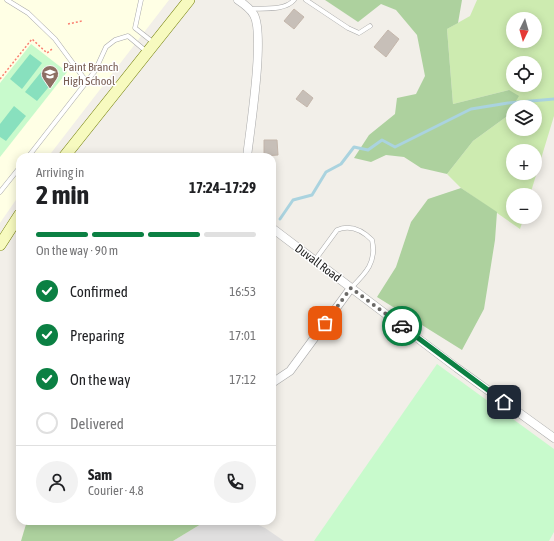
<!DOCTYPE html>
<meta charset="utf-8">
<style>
:root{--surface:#fff;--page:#f2f2f2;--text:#202124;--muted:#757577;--line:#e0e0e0;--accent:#0b8043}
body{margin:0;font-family:"Asap Condensed",sans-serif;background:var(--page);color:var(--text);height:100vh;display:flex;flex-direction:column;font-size:15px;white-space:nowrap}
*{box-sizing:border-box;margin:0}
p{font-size:13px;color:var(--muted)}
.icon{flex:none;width:22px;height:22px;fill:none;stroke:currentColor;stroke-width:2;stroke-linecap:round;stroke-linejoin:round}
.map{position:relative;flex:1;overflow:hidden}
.side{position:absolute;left:16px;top:153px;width:260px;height:372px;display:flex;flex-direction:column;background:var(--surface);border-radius:12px;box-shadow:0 2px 10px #0003}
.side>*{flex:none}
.needle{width:26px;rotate:185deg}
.buttons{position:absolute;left:506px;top:12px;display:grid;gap:8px}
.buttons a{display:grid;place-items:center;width:36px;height:36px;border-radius:50%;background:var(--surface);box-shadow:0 2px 10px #0003;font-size:20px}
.pin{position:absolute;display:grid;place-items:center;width:34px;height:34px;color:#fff;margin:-17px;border-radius:8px;box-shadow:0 2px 6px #0006}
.courier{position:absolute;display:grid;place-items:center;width:40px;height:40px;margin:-20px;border:3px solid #0b8043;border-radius:50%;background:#fff;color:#222;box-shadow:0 1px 5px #0007}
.head em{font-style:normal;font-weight:700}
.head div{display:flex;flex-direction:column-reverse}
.head{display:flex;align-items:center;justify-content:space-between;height:68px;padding:0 20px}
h1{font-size:26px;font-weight:700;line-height:30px}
.bar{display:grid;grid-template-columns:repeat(4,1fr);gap:6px 4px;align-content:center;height:48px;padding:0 20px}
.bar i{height:5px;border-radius:3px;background:var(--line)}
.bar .current{background:var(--accent)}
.bar p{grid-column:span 4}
.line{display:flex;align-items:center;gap:10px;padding:0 20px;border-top:1px solid var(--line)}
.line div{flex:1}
.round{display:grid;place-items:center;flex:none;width:42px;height:42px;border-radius:21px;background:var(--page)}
ol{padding:0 20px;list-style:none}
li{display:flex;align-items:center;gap:12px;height:44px}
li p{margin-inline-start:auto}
li .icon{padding:4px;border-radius:50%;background:var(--accent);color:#fff;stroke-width:4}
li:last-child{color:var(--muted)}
li i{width:22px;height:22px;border:2px solid var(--line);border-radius:50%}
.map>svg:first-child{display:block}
.residential{fill:#e0dfdf}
.education{fill:#ffffe5}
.grass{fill:#cdebb0;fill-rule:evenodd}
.forest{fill:#add19e}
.park{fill:#c8facc}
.pitch{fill:#88e0be}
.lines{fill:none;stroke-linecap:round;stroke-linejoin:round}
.stream{stroke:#aad3df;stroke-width:3}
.building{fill:#c7bfb8;stroke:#c4b6ab}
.lane-casing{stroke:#a9a9a9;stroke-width:5}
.street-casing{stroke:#a9a9a9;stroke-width:9}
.secondary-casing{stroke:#707d05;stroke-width:12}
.path{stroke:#fa8072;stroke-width:1.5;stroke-dasharray:2 2;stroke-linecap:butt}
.lane{stroke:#fff;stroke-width:4}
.street{stroke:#fff;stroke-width:8}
.secondary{stroke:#f7fabf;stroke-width:11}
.done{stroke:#6b6a68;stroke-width:4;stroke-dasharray:0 7.2}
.route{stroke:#0b8043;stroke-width:5}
.labels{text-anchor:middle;stroke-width:3;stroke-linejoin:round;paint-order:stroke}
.education-label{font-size:12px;fill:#785e54;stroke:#fff;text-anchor:start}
.street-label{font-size:12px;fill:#222;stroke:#fff}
</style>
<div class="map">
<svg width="554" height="541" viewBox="0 0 554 541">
<rect width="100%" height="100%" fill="#f2efe9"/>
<path class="residential" d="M206,521h44l15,7 19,13h-111z"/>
<path class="education" d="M0,0h169l-121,157h-28v37l-20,29z"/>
<path class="grass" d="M477,0h77v116l-24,79h-17v22h11l-4,12 -59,-41 -14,-14 26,-33 33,-24 3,-27 -56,14 -6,-75 23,-13zM513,19h22v22h-22zM513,63h22v22h-22zM513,107h22v22h-22zM513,151h22v22h-22z"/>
<g class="forest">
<path d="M325,0h137l-4,23 -11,6 6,75 56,-14 10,6 -13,21 -33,24 -26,33 -26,-6 -17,-11 -18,-2 -15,7 -17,-4 15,-23 26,-21 2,-16 19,-4 9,-18 -8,-41 -21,-25 -15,-6 -23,18z"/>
<path d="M461,188l36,24 -2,28 -11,69 -22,41 -85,-53 19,-30 15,-45 17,-23z"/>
<path d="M27,521h179l-33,20h-152z"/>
</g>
<g class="park">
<path d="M31,44l36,28 -67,85v-74z"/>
<path d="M437,364l117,85v83l-5,9h-235z"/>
</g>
<g class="pitch">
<path d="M30,54l12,9 -20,26 -12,-10z"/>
<path d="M46,66l12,10 -21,25 -12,-9z"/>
<path d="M14,106l12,10 -20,25 -6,-4v-13z"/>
</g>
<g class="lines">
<path class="stream" d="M280,219l13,-19 19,-5 14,-23 15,-8 13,-17 14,3 14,-10 13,7 76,-38 37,-6 46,-4"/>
</g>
<g class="building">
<path d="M294,9l10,8 -10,12 -10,-8z"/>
<path d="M388,30l11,9 -13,18 -12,-10z"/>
<path d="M303,90l10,8 -6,9 -11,-8z"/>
<path d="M264,140h13l1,15 -14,1z"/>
</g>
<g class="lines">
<defs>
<g id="lane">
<path d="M7,0l21,13 27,26 31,42"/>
<path d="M141,0l-6,28 19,15"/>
<path d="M306,0l42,28 11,5 11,-7"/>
<path d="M250,9c13,-1 35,2 44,-9"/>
<path d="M28,157l67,-86 11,-24 9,-7 13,-4 19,16"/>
<path d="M0,192l20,-25"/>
<path d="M315,260l22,-30c14,-6 26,1 35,10 5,22 -6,33 -21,48"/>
</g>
<g id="street">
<path d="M238,0c6,4 12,8 16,15 11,20 -4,115 -7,142"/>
<path d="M272,228l185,140 97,70"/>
<path d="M272,383l18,-12 61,-83"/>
</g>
<g id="secondary">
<path d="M64,157l125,-157"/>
<path d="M0,245l20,-31"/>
</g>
</defs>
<use href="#lane" class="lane-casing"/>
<use href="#street" class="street-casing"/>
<use href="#secondary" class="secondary-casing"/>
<g class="path">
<path d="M68,24l14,-3"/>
<path d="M0,79l32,-40 15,14 5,-4"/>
</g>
<use href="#lane" class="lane"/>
<use href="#street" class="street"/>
<use href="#secondary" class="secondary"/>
</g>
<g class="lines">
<path class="done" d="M325,323l26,-35 51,38"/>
<path class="route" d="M402,326l102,76"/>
</g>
<defs>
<symbol id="school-pin" viewBox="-11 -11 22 30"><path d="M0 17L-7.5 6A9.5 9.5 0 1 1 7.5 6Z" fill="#8d6e63" stroke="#fff"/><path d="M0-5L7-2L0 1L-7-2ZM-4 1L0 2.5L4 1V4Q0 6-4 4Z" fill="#fff"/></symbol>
</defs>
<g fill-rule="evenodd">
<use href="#school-pin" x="40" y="64" width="20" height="27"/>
</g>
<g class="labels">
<g class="education-label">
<text x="63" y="71">Paint Branch<tspan x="63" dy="14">High School</tspan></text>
</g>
<g class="street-label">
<text transform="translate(318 263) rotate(37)" y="4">Duvall Road</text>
</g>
</g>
</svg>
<div class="buttons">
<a><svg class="needle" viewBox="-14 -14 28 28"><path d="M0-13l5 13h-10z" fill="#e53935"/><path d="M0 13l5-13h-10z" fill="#757577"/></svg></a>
<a><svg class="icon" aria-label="locate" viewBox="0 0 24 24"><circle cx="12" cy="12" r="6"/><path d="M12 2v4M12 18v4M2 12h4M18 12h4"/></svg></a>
<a><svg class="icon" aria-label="layers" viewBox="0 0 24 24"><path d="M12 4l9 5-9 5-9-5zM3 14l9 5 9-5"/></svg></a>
<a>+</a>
<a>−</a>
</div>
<div class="pin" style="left:325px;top:323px;background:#ea580c"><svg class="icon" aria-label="bag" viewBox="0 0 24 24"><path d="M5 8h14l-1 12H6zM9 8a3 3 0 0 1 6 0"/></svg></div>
<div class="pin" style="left:504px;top:402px;background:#1f2937"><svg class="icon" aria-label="home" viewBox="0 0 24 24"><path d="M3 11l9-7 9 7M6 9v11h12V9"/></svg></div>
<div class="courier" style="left:402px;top:326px"><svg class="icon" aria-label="car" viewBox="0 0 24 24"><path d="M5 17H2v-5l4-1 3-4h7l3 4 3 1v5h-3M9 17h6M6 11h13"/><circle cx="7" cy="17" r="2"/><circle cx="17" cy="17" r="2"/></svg></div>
<section class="side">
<div class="head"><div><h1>2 min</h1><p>Arriving in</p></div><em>17:24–17:29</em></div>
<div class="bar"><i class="current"></i><i class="current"></i><i class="current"></i><i></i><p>On the way · 90 m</p></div>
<ol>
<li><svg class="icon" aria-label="check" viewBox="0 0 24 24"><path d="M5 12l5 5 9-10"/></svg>Confirmed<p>16:53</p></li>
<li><svg class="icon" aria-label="check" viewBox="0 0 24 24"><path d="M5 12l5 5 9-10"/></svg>Preparing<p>17:01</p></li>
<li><svg class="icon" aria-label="check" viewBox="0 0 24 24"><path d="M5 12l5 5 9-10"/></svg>On the way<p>17:12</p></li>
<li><i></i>Delivered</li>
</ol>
<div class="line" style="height:72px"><a class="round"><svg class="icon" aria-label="person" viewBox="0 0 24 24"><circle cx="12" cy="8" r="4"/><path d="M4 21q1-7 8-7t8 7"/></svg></a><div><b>Sam</b><p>Courier · 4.8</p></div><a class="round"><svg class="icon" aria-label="phone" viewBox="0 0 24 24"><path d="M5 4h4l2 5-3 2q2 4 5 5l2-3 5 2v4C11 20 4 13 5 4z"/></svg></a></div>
</section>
</div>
